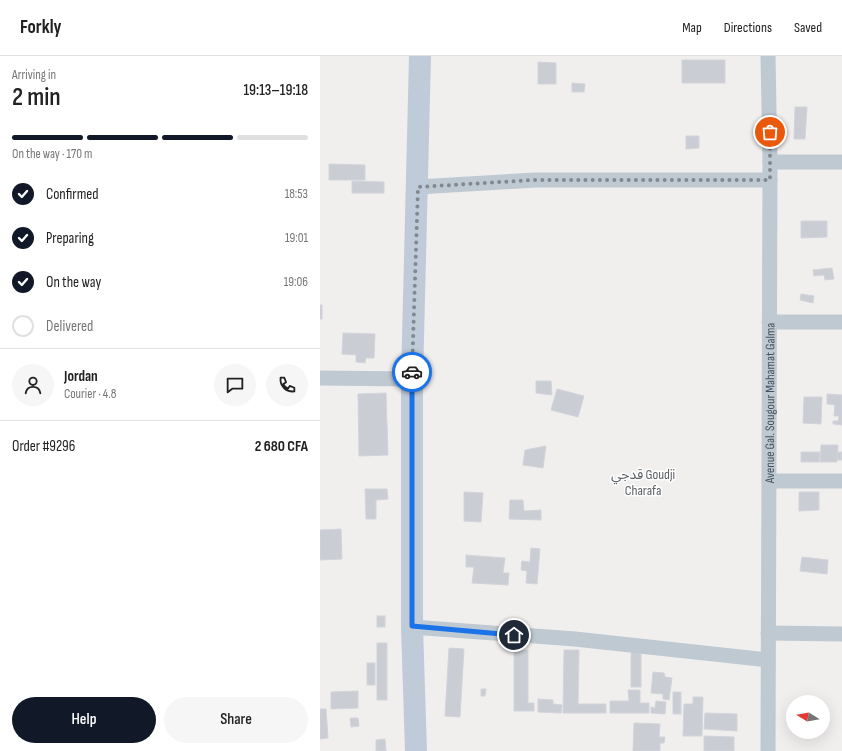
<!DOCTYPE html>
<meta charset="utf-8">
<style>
:root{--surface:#fff;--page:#f6f6f6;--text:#222;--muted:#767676;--line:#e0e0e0;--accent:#111827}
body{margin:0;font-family:"Sofia Sans Condensed","Noto Sans Arabic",sans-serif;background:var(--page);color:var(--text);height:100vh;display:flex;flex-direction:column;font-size:15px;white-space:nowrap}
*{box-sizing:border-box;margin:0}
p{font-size:13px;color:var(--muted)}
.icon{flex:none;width:22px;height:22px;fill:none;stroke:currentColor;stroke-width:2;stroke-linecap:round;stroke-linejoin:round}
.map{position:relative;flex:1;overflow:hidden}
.drawer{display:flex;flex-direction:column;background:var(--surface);width:320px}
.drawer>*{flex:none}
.needle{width:26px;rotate:281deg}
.tools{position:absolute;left:466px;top:639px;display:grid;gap:8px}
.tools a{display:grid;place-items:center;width:44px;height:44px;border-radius:50%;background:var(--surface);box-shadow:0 4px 16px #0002;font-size:20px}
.pin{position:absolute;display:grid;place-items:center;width:34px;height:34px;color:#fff;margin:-17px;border:2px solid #fff;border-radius:50%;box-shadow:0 1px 4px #0007}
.courier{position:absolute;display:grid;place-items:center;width:40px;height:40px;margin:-20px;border:3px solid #1a73e8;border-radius:50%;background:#fff;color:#222;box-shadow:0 1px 5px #0007}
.overview em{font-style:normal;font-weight:600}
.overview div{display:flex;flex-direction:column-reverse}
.overview{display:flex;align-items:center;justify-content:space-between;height:68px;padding:0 12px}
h1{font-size:26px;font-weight:600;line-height:30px}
.bar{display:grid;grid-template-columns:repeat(4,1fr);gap:6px 4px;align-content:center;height:48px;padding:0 12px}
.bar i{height:5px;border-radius:3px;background:var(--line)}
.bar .active{background:var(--accent)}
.bar p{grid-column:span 4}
.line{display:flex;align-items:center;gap:10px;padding:0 12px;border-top:1px solid var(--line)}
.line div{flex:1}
.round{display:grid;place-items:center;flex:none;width:42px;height:42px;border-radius:21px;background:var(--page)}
ol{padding:0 12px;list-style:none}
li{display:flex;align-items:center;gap:12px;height:44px}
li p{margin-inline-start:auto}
li .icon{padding:4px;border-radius:50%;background:var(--accent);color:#fff;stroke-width:4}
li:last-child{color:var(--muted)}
li i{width:22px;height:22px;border:2px solid var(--line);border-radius:50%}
.button{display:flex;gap:8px;margin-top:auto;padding:8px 12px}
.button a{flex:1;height:46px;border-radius:24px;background:var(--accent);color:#fff;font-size:16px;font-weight:600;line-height:46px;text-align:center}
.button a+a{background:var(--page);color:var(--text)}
header{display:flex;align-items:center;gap:24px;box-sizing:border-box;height:56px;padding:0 20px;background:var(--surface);border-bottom:1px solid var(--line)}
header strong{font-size:19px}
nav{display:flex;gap:22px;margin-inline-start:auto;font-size:14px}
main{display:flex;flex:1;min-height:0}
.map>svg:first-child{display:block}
.building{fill:#cacdd4;stroke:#d2d4da}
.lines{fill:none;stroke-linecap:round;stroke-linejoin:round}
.minor{stroke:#bec9d2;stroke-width:15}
.secondary{stroke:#bfcbd9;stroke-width:22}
.done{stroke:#818990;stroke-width:4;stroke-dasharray:0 7.2}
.route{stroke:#1a73e8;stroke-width:5}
.labels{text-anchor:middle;stroke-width:3;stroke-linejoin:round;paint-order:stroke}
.street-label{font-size:13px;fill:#45525d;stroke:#fff}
.neighbourhood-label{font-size:14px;fill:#5a5f64;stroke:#fff}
</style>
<header>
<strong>Forkly</strong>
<nav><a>Map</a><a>Directions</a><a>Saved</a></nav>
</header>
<main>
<section class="drawer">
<div class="overview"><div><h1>2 min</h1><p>Arriving in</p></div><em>19:13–19:18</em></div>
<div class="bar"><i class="active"></i><i class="active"></i><i class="active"></i><i></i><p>On the way · 170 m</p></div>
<ol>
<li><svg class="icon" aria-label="check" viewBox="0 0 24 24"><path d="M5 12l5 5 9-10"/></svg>Confirmed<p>18:53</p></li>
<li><svg class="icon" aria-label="check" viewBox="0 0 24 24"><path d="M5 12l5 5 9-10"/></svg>Preparing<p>19:01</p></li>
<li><svg class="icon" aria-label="check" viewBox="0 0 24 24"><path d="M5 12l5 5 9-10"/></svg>On the way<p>19:06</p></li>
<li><i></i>Delivered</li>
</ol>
<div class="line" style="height:72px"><a class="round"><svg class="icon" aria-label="person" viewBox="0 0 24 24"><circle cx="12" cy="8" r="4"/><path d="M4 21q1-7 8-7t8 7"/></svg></a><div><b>Jordan</b><p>Courier · 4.8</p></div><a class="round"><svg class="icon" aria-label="chat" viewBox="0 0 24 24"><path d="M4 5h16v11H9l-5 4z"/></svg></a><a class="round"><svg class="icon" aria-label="phone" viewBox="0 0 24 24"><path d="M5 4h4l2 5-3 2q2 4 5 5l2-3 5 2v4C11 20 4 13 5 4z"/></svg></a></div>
<div class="line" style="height:52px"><div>Order #9296</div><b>2 680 CFA</b></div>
<div class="button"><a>Help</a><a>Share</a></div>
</section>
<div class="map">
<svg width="522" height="695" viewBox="0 0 522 695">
<rect width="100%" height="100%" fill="#f1eeee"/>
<g class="building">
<rect x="362" y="4" width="43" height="23"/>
<path d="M218,6l18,1v21h-18z"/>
<path d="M252,27l13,1 -1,8h-12z"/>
<path d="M475,51h12l-2,32h-11z"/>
<path d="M366,80h13v12l-13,1z"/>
<path d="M9,108l36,1v15h-36z"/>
<path d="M32,125l32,1v11h-32z"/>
<path d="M481,165h26v16l-26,1z"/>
<path d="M512,212l2,11 -9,1 -1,-5 -10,1 -1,-6z"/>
<path d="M481,238l13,2 -1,7 -13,-3z"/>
<rect x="0" y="249" width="2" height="14"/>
<path d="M23,277l32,1 -1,24h-8l-1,5 -9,-1v-7l-14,-1z"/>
<path d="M216,325h15l1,14 -16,-2z"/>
<path d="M237,333l27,7 -6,21 -27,-7z"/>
<path d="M66,337l2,62 -29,1 -1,-62z"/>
<path d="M507,338l15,1v30l-9,-1v-3h5l1,-5h-5l1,-11 -8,-1z"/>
<path d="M484,341h18l-1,27 -18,-1z"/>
<path d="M501,389h17l-1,17h-17z"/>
<path d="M226,390l-3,22 -20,-3 2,-15z"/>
<path d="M481,396h19l-1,10h-18z"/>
<path d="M517,396h5v8h-4z"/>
<path d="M45,433h22l1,10 -12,1v19h-10z"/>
<path d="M144,436l19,1 -2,29 -17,-1z"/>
<path d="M479,436h20v18l-20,1z"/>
<path d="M190,444h13l1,11 17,-1v10l-32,-1z"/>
<path d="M21,473l1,30 -22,1v-30z"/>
<path d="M211,492l9,1 -3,35 -11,-1 1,-12 -6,-1 1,-9 8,1z"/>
<path d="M146,499l39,3 -2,15h6l-1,12 -36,-2 2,-16h-8z"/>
<path d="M482,501l26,3 -1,14 -27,-3z"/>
<rect x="57" y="560" width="8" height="11"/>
<rect x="57" y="587" width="10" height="57"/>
<path d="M129,592l15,1 -4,68 -15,-1z"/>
<path d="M208,594v53h6v8h-20v-60z"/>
<path d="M244,594h15l-1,54h28v9h-43z"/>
<path d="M321,596v35h-10v-34z"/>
<rect x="47" y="607" width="8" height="22"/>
<path d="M333,616l11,1 1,4 7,1 -3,22 -6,-1v-5l-12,-1z"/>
<path d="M161,633h5l-1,7h-4z"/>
<path d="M308,634h12v13h9v10h-39v-12h19z"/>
<path d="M38,635v17l-27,1v-17z"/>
<rect x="353" y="636" width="8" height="22"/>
<path d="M373,641h10l-1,39h-19l1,-32h9z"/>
<path d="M218,643l15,1v4l9,1 -1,8 -23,-1z"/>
<path d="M336,645l10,1 -1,12 -14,-1v-6l4,1z"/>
<path d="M0,653h6l2,29 -8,1z"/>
<path d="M385,657l32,1v17l-33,-2z"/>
<path d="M30,662h8l1,8 -8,1z"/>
<path d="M314,667l26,1 -1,13h6l-1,6h-4v8h-27z"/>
<path d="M384,680l30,1v14h-30z"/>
<path d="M65,683l1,12h-10v-11z"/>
</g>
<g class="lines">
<g class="minor">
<path d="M450,106h72"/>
<path d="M98,131l117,-7h235"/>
<path d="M449,266h73"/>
<path d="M0,322l92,1"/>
<path d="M449,425h73"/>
<path d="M92,571l163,12 193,21"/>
<path d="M448,577l74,1"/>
<path id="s1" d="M448,695l2,-589 -2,-106"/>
</g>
<path class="secondary" d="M96,695l-4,-124v-248l8,-323"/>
</g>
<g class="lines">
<path class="done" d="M92,316l6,-185 116,-7h236v-48"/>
<path class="route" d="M92,316v254l102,9"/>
</g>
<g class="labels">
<g class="street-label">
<text dy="5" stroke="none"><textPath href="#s1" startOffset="348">Avenue Gal. Sougour Mahamat Galma</textPath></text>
</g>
<g class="neighbourhood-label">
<text x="323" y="423">قدجي Goudji<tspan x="323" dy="16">Charafa</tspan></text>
</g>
</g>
</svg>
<div class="tools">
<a><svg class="needle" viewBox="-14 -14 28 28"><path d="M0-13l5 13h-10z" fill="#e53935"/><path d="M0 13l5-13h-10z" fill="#767676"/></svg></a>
</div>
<div class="pin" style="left:450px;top:76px;background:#ea580c"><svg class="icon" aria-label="bag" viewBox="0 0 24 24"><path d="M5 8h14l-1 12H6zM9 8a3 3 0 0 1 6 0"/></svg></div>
<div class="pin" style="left:194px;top:579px;background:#1f2937"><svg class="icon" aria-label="home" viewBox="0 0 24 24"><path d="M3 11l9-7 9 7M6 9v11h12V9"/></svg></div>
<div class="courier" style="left:92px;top:316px"><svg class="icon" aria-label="car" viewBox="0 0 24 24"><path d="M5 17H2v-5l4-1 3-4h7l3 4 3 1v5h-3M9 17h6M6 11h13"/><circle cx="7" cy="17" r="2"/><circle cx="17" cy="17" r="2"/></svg></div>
</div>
</main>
